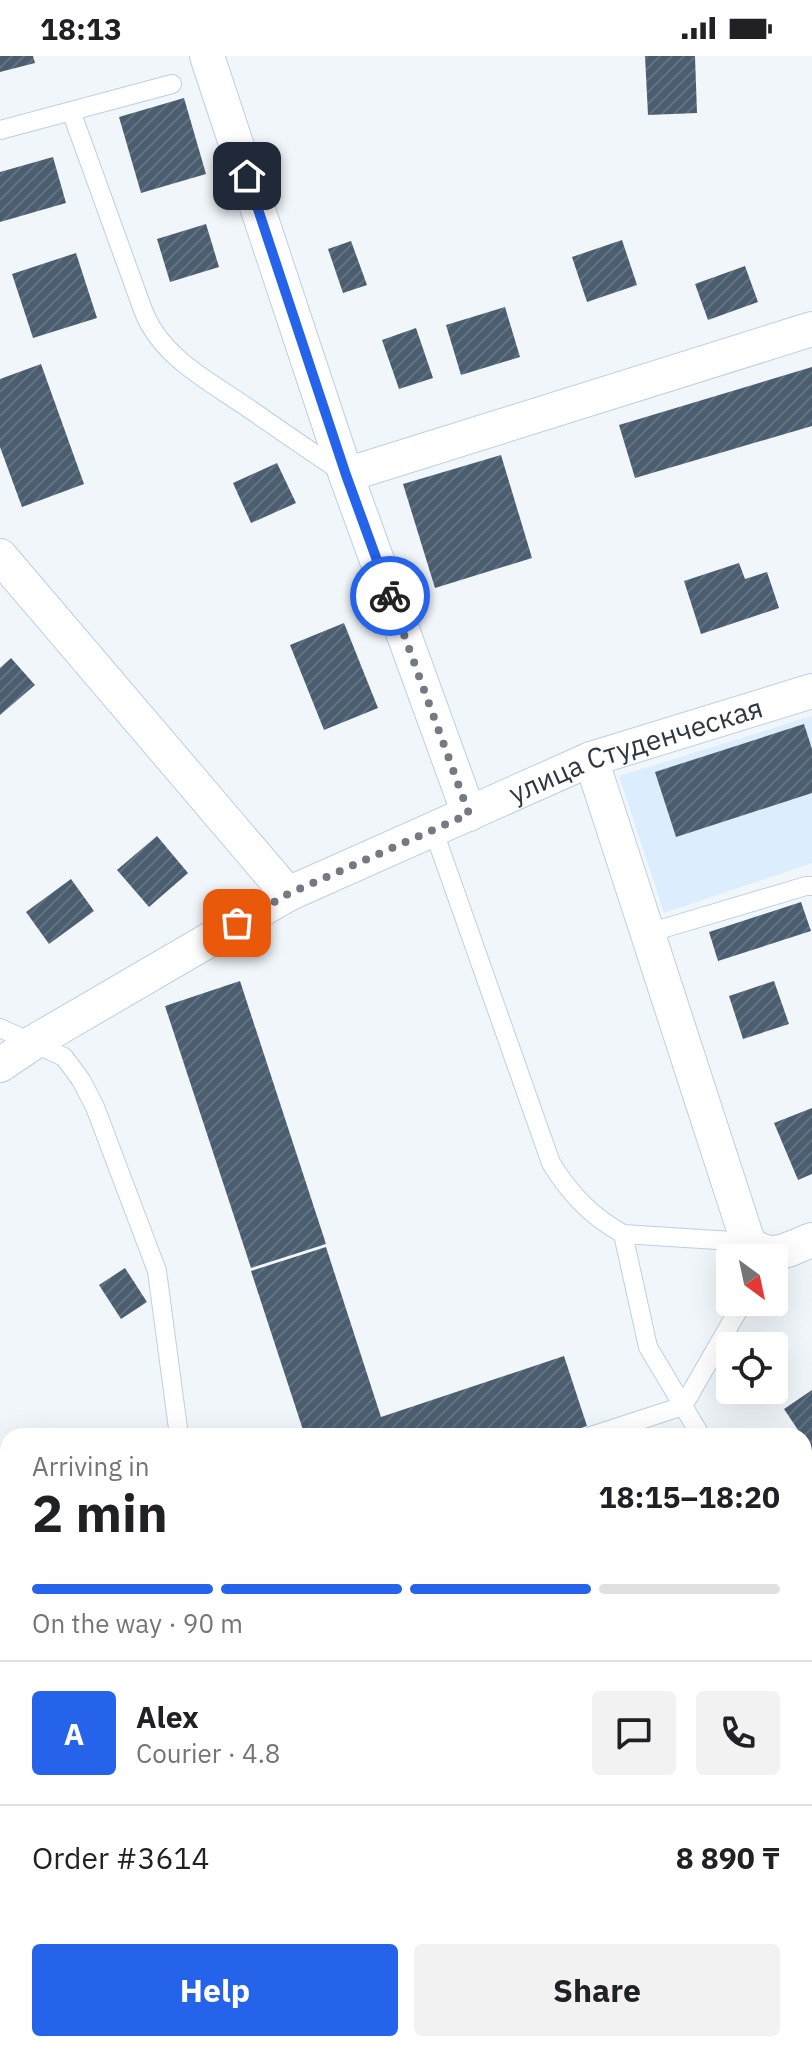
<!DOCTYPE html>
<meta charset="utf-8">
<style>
:root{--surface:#fff;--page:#f2f2f2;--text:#202124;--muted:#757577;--line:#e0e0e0;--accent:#2563eb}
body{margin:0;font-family:"IBM Plex Sans",sans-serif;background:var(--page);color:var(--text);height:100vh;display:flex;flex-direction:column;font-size:30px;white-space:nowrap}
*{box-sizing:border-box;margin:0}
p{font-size:26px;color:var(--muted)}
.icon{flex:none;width:44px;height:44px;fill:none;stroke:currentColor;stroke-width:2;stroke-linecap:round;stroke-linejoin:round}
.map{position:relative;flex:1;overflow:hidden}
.side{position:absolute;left:0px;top:1372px;width:812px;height:624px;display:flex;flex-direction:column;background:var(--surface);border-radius:24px 24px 0 0;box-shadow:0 8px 32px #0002}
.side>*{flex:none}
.needle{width:52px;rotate:147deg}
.fabs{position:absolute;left:716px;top:1188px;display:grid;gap:16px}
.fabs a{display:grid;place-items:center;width:72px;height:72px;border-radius:8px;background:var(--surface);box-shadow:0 8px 32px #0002;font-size:40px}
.pin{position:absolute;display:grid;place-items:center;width:68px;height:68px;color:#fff;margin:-34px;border-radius:16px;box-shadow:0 4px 12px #0006}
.courier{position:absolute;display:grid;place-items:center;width:80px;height:80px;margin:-40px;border:6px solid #2563eb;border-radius:50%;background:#fff;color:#222;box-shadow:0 2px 10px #0007}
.head em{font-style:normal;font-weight:800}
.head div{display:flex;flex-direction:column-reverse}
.head{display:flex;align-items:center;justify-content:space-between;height:136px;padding:0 32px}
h1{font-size:52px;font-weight:800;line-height:60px}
.bar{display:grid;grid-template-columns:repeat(4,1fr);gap:12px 8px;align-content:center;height:96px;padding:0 32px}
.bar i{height:10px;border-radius:6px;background:var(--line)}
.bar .active{background:var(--accent)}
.bar p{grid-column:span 4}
.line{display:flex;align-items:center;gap:20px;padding:0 32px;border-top:2px solid var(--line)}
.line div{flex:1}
.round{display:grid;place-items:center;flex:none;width:84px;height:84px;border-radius:8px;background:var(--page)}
.primary-button{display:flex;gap:16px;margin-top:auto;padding:16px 32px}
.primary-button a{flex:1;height:92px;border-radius:8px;background:var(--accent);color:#fff;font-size:32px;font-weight:800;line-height:92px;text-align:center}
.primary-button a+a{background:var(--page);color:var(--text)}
.status{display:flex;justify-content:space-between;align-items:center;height:56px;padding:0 40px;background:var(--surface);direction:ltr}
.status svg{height:22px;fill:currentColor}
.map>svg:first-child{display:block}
.built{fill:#dcedfd}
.building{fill:url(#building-hatch)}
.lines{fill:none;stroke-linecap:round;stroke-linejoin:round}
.service-casing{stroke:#bad0e5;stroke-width:20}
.minor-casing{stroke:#bad0e5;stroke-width:36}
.service{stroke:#fff;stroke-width:18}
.minor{stroke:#fff;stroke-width:34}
.done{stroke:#737a81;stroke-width:8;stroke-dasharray:0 14.4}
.route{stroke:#2563eb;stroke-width:10}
.labels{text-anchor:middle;stroke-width:8;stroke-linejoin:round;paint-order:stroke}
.street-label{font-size:28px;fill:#2f3840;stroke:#f1f6fa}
</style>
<div class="status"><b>18:13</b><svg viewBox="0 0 49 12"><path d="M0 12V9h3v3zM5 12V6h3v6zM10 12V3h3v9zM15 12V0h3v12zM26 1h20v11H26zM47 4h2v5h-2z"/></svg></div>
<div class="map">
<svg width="812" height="1996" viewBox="0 0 812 1996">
<defs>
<pattern id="building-hatch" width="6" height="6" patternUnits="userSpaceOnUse" patternTransform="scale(2)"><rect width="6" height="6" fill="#4b5e70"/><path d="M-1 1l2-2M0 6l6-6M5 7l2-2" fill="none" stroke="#637281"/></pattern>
</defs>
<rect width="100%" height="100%" fill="#f1f6fa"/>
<path class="built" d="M812,660v147l-148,50 -45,-137z"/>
<g class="building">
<path d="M0,0h33l2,7 -35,9z"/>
<path d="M645,0h50l2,57 -49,2z"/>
<path d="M184,42l22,76 -65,19 -22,-76z"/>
<path d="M53,101l13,46 -66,19v-50z"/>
<path d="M206,168l13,43 -49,15 -13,-43z"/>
<path d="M622,184l15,45 -50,17 -15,-45z"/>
<path d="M351,185l16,44 -24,8 -15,-44z"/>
<path d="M76,197l21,65 -64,20 -21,-64z"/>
<path d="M745,210l13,36 -50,18 -13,-36z"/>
<path d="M505,251l15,50 -59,18 -15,-50z"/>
<path d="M416,272l17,50 -34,11 -17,-49z"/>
<path d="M41,308l43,120 -62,23 -22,-60v-68z"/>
<path d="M812,311v59l-177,52 -16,-53z"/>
<path d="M501,399l31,103 -97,30 -32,-104z"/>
<path d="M277,407l19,40 -45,20 -18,-40z"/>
<path d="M739,507l6,16 22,-7 12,36 -78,26 -17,-53z"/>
<path d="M344,567l34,85 -54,22 -34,-85z"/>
<path d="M11,602l24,27 -35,30v-47z"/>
<path d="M804,668l8,25v44l-136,44 -21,-65z"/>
<path d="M157,780l31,37 -39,34 -32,-37z"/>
<path d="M71,823l23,32 -45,33 -23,-32z"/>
<path d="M801,846l10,29 -93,30 -9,-29z"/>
<path d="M240,925l86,263 -75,24 -86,-262z"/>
<path d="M774,925l15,43 -46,15 -14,-43z"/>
<path d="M812,1052v66l-14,6 -24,-57z"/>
<path d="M326,1191l55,170 183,-61 23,70 -29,10h-253l-54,-165z"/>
<path d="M125,1212l22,34 -26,17 -22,-34z"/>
<path d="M812,1334v61l-28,-42z"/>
<path d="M8,1490v33l-8,-13v-14z"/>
<path d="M8,1747v62l-6,3 -2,-61z"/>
<path d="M804,1915l8,12v17l-8,5z"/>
<path d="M106,1988h40l-12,8h-23z"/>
<path d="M464,1988h52l5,8h-69z"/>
</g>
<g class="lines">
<defs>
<g id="service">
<path d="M71,55l72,199c18,48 68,72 108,100 30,21 61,42 92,63"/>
<path d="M0,74l172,-46"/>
<path d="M433,773l118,334c19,31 40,53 72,71l25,113 53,89"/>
<path d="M648,877l158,-47h6"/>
<path d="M0,972l64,29 17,23 14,27 62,164 22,165"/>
<path d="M623,1178l125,8"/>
<path d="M591,1380l92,-30 60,-104"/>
<path d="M804,1583l5,18 -5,53"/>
<path d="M545,1996l1,-8"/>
</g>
<g id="minor">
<path d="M207,0l139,419 123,339"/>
<path d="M346,419l466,-146"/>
<path d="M0,500l288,338"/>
<path d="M591,703l157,483c23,21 39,7 64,-2"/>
<path id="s1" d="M0,1009l34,-23 254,-148 303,-135 221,-68"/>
<path d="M0,1622l8,14"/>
<path d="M211,1988l6,8"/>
</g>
</defs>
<use href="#service" class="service-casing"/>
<use href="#minor" class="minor-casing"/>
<use href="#service" class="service"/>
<use href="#minor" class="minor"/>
</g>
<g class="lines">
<path class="done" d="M237,867l51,-29 181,-80 -79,-218"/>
<path class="route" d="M247,120l99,299 44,121"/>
</g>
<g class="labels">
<g class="street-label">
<text dy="10" stroke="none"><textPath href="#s1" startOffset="712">улица Студенческая</textPath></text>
</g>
</g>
</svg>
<div class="fabs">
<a><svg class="needle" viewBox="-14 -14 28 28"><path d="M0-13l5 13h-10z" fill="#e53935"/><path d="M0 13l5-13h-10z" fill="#757577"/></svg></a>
<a><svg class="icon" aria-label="locate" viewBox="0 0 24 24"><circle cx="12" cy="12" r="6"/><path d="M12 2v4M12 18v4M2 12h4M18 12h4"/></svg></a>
</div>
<div class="pin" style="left:237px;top:867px;background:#ea580c"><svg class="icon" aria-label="bag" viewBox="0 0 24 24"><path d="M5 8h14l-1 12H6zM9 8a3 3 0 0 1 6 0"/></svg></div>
<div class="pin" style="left:247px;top:120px;background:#1f2937"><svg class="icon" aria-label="home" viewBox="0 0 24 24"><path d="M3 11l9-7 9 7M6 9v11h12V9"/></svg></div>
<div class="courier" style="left:390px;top:540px"><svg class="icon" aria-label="bike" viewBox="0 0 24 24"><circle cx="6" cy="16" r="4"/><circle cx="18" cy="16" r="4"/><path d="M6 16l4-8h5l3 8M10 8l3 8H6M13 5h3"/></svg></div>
<section class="side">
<div class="head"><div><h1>2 min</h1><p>Arriving in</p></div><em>18:15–18:20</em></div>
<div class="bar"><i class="active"></i><i class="active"></i><i class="active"></i><i></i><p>On the way · 90 m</p></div>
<div class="line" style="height:144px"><b class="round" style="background:var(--accent);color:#fff">A</b><div><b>Alex</b><p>Courier · 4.8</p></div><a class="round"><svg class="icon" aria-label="chat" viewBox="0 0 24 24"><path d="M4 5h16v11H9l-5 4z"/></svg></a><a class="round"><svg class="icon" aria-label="phone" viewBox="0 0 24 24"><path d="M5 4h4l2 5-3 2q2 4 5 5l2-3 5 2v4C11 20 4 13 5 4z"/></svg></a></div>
<div class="line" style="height:104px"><div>Order #3614</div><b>8 890 ₸</b></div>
<div class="primary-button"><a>Help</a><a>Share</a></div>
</section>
</div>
